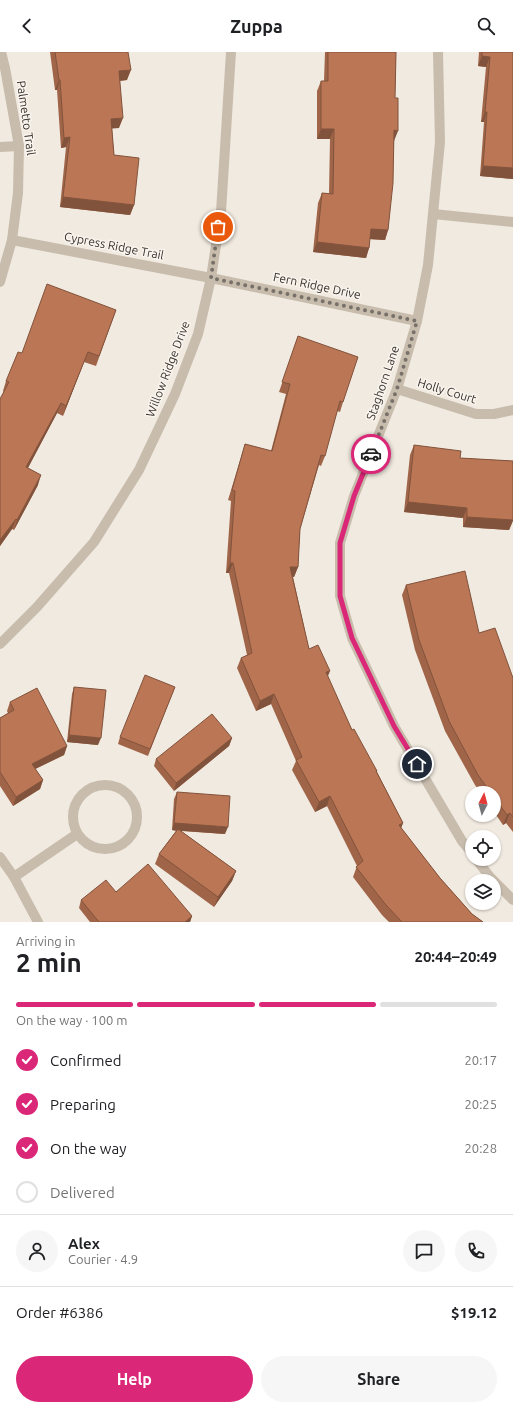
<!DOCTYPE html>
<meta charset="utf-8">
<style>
:root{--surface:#fff;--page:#f6f6f6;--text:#202124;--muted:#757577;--line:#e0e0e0;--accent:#db2777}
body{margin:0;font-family:Ubuntu,sans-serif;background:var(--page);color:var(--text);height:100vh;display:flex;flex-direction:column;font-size:15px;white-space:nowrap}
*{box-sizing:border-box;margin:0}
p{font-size:13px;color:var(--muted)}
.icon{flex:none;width:22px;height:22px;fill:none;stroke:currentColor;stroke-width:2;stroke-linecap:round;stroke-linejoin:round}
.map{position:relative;height:870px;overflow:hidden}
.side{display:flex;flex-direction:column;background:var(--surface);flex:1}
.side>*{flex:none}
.needle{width:26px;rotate:6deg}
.fabs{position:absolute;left:465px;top:734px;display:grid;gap:8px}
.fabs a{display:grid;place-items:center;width:36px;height:36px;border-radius:50%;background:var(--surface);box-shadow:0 1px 3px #0004;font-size:20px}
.pin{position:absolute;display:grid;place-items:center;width:34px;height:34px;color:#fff;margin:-17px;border:2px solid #fff;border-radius:50%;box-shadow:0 1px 4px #0007}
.courier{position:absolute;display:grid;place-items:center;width:40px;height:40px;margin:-20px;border:3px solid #db2777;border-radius:50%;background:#fff;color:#222;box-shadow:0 1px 5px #0007}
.summary em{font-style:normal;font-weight:700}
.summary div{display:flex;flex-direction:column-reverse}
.summary{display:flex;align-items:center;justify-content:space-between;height:68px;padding:0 16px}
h1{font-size:26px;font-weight:700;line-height:30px}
.bar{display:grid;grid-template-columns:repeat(4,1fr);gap:6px 4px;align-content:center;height:48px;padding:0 16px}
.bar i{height:5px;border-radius:3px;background:var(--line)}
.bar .active{background:var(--accent)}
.bar p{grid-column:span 4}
.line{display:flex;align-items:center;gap:10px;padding:0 16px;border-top:1px solid var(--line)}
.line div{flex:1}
.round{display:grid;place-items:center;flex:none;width:42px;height:42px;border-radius:21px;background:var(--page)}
ol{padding:0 16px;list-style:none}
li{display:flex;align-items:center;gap:12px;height:44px}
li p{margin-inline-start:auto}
li .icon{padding:4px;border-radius:50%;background:var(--accent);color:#fff;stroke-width:4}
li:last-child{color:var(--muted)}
li i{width:22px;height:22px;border:2px solid var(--line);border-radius:50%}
.action{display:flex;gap:8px;margin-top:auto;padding:8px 16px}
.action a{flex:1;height:46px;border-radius:24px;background:var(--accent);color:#fff;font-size:16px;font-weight:700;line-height:46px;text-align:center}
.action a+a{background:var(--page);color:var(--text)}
header{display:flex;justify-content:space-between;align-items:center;height:52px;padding:0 16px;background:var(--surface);font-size:18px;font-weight:700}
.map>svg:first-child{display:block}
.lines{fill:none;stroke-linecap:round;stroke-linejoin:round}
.minor{stroke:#c8bcad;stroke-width:10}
.wall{fill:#a06549}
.shaded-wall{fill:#82533c}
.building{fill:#ba7655;stroke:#82533c}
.done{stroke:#78716a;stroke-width:4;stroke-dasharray:0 7.2}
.route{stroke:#db2777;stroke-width:5}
.labels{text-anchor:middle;stroke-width:3;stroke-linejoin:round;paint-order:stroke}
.street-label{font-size:12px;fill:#37302b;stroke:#f9f4ed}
</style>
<header><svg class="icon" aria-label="back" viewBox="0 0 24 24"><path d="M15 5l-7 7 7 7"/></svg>Zuppa<svg class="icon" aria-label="search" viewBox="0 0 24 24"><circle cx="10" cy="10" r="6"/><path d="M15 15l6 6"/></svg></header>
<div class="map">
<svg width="513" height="870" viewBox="0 0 513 870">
<rect width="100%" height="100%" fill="#f1eae0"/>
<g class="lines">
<g class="minor">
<path d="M438,0l2,90 -12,123 -11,56 -20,68 -43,107 -14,47v53l12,42 42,88 68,115 10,12"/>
<path d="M0,95l19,-1"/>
<path d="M433,162l80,8"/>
<path d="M12,188l199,38 206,43"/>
<path d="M0,230l12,-42 6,-47 1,-47 -14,-78 -4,-16"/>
<path d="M397,337l79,25h18l19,-4"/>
<path d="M0,592l37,-37 57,-65 45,-72 36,-76 23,-60 13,-56 10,-66 10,-160"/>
<circle cx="105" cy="765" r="32"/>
<path d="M0,805l14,20 24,45"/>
<path d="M476,807l14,18 23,23"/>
<path d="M14,825l63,-43"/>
</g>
</g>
<g class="wall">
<path d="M50,0h78l-1,28 -7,1 -1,47h-7l2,27 20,50 -4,10 -70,-8 6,-60 -5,1 -4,-58h-2z"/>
<path d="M325,0h71l-2,89 -6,89 -3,10 -15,-1 -1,9 -3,10 -53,-6 5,-49 4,-10 7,1 1,-55h-13v-48l4,-10h3z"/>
<path d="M479,0h34v127l-33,-3 4,-54h-3l5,-55 -8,-1z"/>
<path d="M116,258l-20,56 -12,-4 -21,54 -6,-3 -29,55 10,17 -24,45 -2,-1 -12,17v-147l4,-7 -1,-1 3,-10 16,-28z"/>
<path d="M298,284l45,66 -3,10 -3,-1 -12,45 -4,10 -2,-1 -19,64 -2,38 -4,10h-1l16,72 18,27 25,54 25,41v1l26,51 -2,5 39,50 32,36 11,8h-94l-7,-7 -29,-38 4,-11 -30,-60 -12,6 -23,-42 4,-9 -25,-57 -15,7 -19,-43 4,-10 6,-3 -18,-82h-3l5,-72 -3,-1 14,-46 3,-10 26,7 15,-57 -7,-2z"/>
<path d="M414,393l46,13 53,3v60l-4,9 -46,-3v-9l-59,-6 6,-57z"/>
<path d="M406,533l73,48 34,45v154l-7,-9 -3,2 -9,-13v-19h-13l-6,-8 -30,-54 -30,-81 -13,-55z"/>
<path d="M74,635l24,58 -31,-3 5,-48z"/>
<path d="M175,635l-27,69 -30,-12 2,-7z"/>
<path d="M10,650l57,44 -3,9 -29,14 8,11 -3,9 -27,17 -13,-20v-68l8,-5 -1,-2z"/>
<path d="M232,686l-3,8 -55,45 -20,-25 2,-7z"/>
<path d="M177,740l48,42 -44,-3 55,40 -4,10 -18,26 -59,-43 4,-10 17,-23 -4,-1 2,-31z"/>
<path d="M116,840l76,24 -2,6h-100l-11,-14 2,-8z"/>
</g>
<g class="shaded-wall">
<path d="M482,4l8,1 -4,10 -8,-1z"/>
<path d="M131,18l-4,10 -12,1 4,-10z"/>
<path d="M59,28h1l-3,10h-2z"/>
<path d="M485,60h2l-3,10h-3z"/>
<path d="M123,66l-4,10 -12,1 4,-10z"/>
<path d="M321,77h13l-4,10h-13z"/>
<path d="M394,78l4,1 -4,10z"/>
<path d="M70,85l-4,10 -5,1 3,-10z"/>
<path d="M483,114l30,2v11l-33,-3z"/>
<path d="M63,145l71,8 -4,10 -70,-8z"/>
<path d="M371,177l17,1 -3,10 -17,-1z"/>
<path d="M317,190l52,6 -3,10 -53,-6z"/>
<path d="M88,300l-4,10 -21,54 3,-10z"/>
<path d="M61,351l-4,10 -34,64 3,-10z"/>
<path d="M41,423l-3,10 -24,45 3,-10z"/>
<path d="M408,450l59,6 -4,10 -59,-6z"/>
<path d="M467,465l46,3 -4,10 -46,-3z"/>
<path d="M16,467l-4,10 -12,17v-6z"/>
<path d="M230,511h3l-4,10h-3z"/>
<path d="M290,515h8l-4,10h-7z"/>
<path d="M330,619l-4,10v-9z"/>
<path d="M274,642l-3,10 -15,7 4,-10z"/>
<path d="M69,683l32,3 -3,7 -31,-3z"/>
<path d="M232,686l-3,8 -55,45 2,-8z"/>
<path d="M67,694l-3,9 -35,17 3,-8z"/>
<path d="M43,728l-3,9 -27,17 3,-9z"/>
<path d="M330,744l-3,10 -12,6 4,-10z"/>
<path d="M510,761l-4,10 -3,2 4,-10z"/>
<path d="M174,771l54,4 -3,7 -53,-4z"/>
<path d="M403,771l-4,10v-8z"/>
<path d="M236,819l-4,10 -18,26 4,-10z"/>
<path d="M192,864l-2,6h-5z"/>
</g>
<g class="building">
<path d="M55,0h73l3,18 -12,1 4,47 -12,1 3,36 25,3 -5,47 -71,-8 7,-60 -6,1 -4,-58h-1z"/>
<path d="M328,0h68l-1,46h3v33l-4,-1 -1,53 -5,47 -17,-1 -2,19 -52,-6 5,-49 11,1 1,-65h-13v-48h7z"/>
<path d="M482,0h31v116l-30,-2 4,-54h-2l5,-55 -8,-1z"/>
<path d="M47,232l69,26 -17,46 -11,-4 -22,54 -5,-3 -35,64 15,8 -24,45 -1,-1 -16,21v-141l9,-17 -3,-1 12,-29 4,1z"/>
<path d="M298,284l60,21 -15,45 -3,-1 -15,55 -4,-1 -21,74 -2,38h-8l19,82 9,-4 12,26 -4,1 26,58 2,-1 23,42h-1l27,52 -4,2 41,53 32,36 11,8h-81l-16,-17 -30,-38 7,-6 -33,-65 -11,6 -23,-42 6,-3 -28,-63 -14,7 -19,-43 11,-5 -19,-90h-3l5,-72 -3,-1 13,-46 27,7 18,-67 -8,-2z"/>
<path d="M414,393l47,6 -1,7 53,3v59l-46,-3v-9l-59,-6z"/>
<path d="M465,519l14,62 16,-5 18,50v139l-3,-4 -3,2 -13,-18v-4h-3l-13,-18 -29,-54 -30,-81 -13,-55z"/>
<path d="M145,623l30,12 -25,62 -30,-12z"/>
<path d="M74,635l32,3 -5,48 -32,-3z"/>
<path d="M37,636l30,58 -35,18 11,16 -27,17 -16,-25v-54l14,-8 -4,-8z"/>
<path d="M212,662l20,24 -56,45 -20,-24z"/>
<path d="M177,740l53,4 -2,31 -54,-4z"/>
<path d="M178,777l58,42 -18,26 -59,-43z"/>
<path d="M148,812l44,52 -7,6h-86l-18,-22 25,-20 10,12z"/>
</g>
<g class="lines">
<path class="done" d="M218,175l-7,51 206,43 -20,68 -26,65"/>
<path class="route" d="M371,402l-17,42 -14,47v53l12,42 42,88 23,38"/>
</g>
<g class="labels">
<g class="street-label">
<text transform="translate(26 66) rotate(82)" y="4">Palmetto Trail</text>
<text transform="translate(114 194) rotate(11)" y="4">Cypress Ridge Trail</text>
<text transform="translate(317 234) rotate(12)" y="4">Fern Ridge Drive</text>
<text transform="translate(168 317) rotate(-69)" y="4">Willow Ridge Drive</text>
<text transform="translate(383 331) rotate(-71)" y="4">Staghorn Lane</text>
<text transform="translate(447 339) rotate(17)" y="4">Holly Court</text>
</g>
</g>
</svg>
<div class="fabs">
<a><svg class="needle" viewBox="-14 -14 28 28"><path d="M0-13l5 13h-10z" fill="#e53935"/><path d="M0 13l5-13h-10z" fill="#757577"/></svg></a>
<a><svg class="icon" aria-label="locate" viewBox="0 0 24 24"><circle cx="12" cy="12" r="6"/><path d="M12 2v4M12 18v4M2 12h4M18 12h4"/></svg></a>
<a><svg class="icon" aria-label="layers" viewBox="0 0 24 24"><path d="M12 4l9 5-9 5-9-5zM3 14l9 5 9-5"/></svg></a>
</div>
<div class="pin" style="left:218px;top:175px;background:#ea580c"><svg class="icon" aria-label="bag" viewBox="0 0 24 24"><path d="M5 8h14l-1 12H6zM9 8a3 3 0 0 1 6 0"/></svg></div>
<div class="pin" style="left:417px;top:712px;background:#1f2937"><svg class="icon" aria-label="home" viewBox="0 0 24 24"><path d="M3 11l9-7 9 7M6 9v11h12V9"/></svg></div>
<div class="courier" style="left:371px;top:402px"><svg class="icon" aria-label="car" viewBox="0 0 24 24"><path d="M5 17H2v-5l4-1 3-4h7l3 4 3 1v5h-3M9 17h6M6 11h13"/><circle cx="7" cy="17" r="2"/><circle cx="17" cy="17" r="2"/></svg></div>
</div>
<section class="side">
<div class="summary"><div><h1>2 min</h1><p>Arriving in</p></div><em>20:44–20:49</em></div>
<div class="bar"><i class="active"></i><i class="active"></i><i class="active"></i><i></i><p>On the way · 100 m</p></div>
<ol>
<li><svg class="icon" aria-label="check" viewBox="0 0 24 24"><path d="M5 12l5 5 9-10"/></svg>Confirmed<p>20:17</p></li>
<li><svg class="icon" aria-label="check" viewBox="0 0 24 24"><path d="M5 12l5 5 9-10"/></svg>Preparing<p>20:25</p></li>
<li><svg class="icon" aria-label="check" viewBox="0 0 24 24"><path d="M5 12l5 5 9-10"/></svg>On the way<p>20:28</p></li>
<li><i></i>Delivered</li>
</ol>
<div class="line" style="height:72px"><a class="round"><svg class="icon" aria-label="person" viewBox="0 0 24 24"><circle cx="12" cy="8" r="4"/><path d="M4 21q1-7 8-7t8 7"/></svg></a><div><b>Alex</b><p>Courier · 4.9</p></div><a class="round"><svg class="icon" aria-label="chat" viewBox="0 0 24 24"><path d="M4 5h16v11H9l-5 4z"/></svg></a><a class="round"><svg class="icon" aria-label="phone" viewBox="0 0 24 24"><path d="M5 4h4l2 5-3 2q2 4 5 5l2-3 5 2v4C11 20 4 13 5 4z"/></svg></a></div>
<div class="line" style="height:52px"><div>Order #6386</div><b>$19.12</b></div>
<div class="action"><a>Help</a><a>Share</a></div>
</section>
